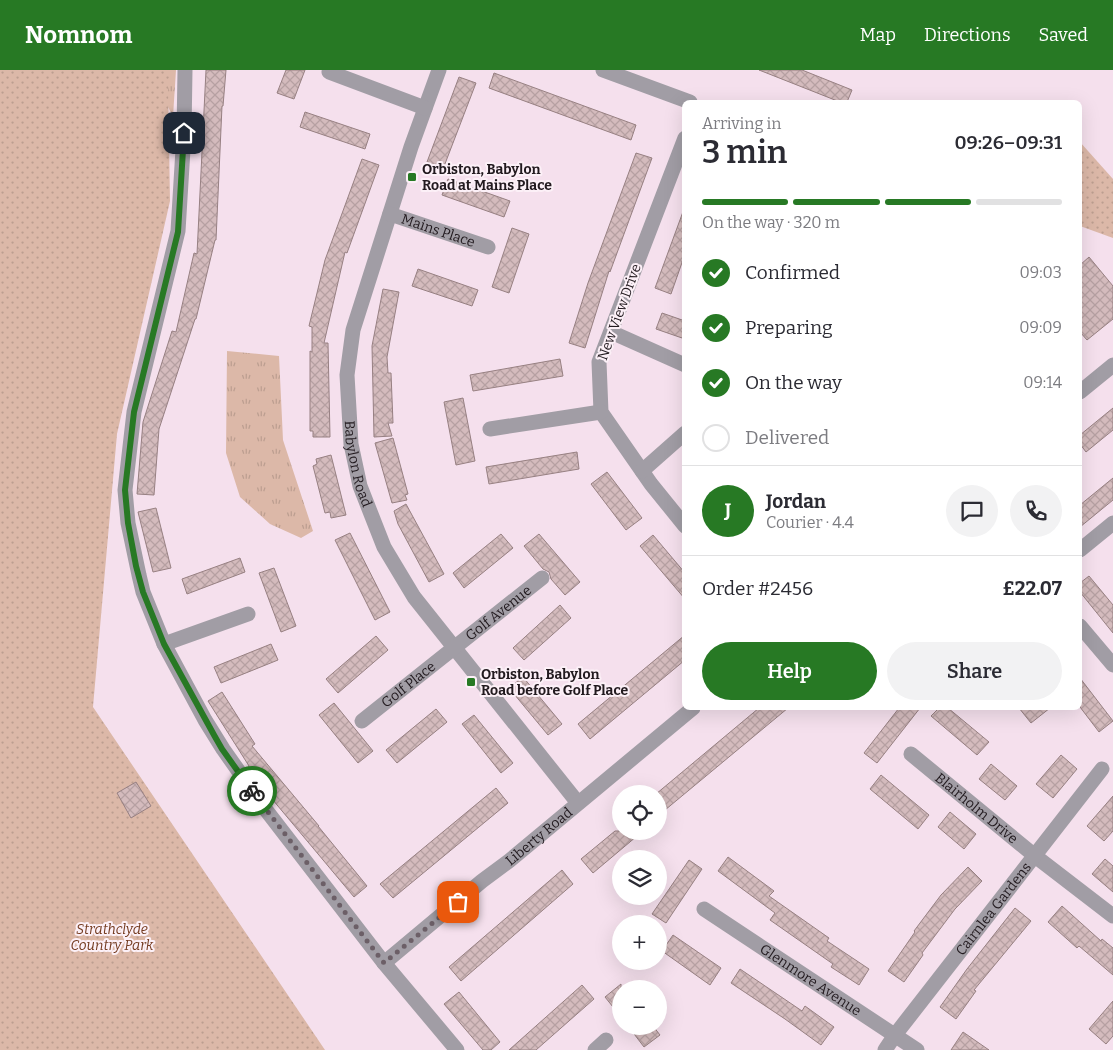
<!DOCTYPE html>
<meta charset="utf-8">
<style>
:root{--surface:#fff;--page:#f2f2f3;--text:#2b2b33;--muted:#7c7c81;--line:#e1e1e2;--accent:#277924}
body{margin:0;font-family:Bitter,serif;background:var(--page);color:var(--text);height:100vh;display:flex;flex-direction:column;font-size:19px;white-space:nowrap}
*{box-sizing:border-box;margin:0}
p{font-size:16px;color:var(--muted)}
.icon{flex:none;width:28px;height:28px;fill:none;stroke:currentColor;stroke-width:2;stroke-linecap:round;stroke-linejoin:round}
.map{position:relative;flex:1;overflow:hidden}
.side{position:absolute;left:682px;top:30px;width:400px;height:610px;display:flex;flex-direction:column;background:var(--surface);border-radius:8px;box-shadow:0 5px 20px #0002}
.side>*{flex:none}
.fabs{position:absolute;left:612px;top:715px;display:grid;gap:10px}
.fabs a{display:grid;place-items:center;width:55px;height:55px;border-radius:50%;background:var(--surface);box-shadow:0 5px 20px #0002;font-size:25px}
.pin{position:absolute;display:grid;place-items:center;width:42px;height:42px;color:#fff;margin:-21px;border-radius:10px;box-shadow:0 2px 8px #0006}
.courier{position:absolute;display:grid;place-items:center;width:50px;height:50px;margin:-25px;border:4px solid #277924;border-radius:50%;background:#fff;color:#222;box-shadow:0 1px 6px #0007}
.head em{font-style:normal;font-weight:600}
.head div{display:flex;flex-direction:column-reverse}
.head{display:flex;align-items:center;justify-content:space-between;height:85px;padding:0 20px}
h1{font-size:32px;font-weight:600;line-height:38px}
.bar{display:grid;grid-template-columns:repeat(4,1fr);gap:8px 5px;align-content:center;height:60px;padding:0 20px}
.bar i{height:6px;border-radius:4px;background:var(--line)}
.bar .active{background:var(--accent)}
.bar p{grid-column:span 4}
.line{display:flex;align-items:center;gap:12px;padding:0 20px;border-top:1px solid var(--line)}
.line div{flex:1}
.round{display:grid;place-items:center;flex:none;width:52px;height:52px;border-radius:26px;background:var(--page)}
ol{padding:0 20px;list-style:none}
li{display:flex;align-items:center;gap:15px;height:55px}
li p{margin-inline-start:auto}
li .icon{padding:5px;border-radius:50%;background:var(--accent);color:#fff;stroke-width:4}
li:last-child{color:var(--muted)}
li i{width:28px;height:28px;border:2px solid var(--line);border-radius:50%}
.action{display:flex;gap:10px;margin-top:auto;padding:10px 20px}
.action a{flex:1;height:58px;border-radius:30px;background:var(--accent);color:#fff;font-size:20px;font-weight:600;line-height:58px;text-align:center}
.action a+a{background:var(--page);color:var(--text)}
header{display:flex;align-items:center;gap:30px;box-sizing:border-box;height:70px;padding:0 25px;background:var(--accent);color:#fff}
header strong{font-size:24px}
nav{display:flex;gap:28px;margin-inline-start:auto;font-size:18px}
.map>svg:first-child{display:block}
.grass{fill:url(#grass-tufts)}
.park{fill:url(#park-dots)}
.building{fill:url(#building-cross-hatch);stroke:#978082}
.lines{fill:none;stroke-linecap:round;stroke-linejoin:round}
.minor{stroke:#a19da5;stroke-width:15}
.done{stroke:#6c5f67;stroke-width:5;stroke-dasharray:0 9}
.route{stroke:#277924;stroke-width:6}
.poi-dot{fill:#277924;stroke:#fcf0f7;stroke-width:2}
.labels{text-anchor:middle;stroke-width:4;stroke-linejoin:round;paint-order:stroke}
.poi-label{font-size:14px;font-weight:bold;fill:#221a1f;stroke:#fcf0f7;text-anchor:start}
.street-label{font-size:14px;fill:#221a1f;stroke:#fcf0f7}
.park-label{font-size:14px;font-style:italic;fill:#743b20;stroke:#fcf0f7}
</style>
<header>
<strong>Nomnom</strong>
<nav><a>Map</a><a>Directions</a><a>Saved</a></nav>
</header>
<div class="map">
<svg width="1113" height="980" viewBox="0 0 1113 980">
<defs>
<pattern id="grass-tufts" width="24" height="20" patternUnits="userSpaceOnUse" patternTransform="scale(1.25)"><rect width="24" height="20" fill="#dcb8a8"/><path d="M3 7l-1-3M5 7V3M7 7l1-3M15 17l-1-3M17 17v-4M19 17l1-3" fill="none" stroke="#bc9e90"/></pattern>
<pattern id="park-dots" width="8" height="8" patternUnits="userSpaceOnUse" patternTransform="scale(1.25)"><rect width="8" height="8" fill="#dcb8a8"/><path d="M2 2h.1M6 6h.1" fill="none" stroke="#bc9e90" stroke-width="1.8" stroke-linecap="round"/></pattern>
<pattern id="building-cross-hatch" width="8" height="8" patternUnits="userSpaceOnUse" patternTransform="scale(1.25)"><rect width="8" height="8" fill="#d4bbbd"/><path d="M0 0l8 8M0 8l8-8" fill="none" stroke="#b6a0a2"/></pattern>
</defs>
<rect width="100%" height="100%" fill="#f5e0ed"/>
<g class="grass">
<path d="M150,0h26l-3,47z"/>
<path d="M227,281l52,5 4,84 30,91 -12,7 -31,-14 -30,-27 -14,-44z"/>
</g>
<g class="park">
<path d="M0,0h171l-3,11 2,120 -53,233 -24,273 232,343h-325z"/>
<path d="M1080,72l33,37v59l-33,-12z"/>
</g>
<g class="building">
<path d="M206,0h20l-3,36h-1l-6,134h-1l-19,79h-1l-36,110 -5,66 -17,-1 6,-72 29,-91 4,1 18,-79 3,1z"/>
<path d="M286,0h19l-11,29 -17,-6z"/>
<path d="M759,0h43l50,20 -5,12h-7z"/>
<path d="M494,3l142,52 -5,15 -142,-52z"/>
<path d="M459,7l17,6 -33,86 -16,-7z"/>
<path d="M305,42l65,22 -5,15 -65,-22z"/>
<path d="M636,83l16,5 -42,114 -1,-1 -24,77 -16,-5 19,-60z"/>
<path d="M362,89l17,6 -32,88 -2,-1 -21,91h4l2,94h-17v-6h-3v-80l2,1v-25l-3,-1 16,-66z"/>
<path d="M448,109l62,22 -6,16 -62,-22z"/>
<path d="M684,139h1v45l-14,40 -16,-6z"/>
<path d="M512,158l17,6 -20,59 -17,-6z"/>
<path d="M1089,187l24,29v33l-26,21 -7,-8v-67z"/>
<path d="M418,199l60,21 -6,16 -60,-20z"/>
<path d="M383,219l16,3 -12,65 1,16h3l2,50h-5l4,13 -18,1 -2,-91z"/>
<path d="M662,243l23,8v18l-29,-10z"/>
<path d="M560,289l3,17 -90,15 -3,-16z"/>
<path d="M463,328l12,63 -19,4 -12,-63z"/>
<path d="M1113,338v22l-27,22 -6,-8v-9z"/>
<path d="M393,368l15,56 -3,1 2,5 -15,3 -17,-60z"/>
<path d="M577,382l2,17 -90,15 -3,-17z"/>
<path d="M331,385l15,60 -15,3 -1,-6 -5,1 -12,-47 4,-2 -1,-5z"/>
<path d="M607,402l35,46 -16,12 -35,-46z"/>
<path d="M1113,408v22l-33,27v-22z"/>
<path d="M406,434l38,70 -15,8 -31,-58 -4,-13z"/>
<path d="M156,438l15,60 -18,4 -15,-60z"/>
<path d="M350,463l40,79 -15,8 -40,-80z"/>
<path d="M501,464l12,14 -49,40 -11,-15z"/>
<path d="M539,464l41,48 -15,13 -14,-16 -2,-7 -6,-3 -19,-23z"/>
<path d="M653,465l32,38v26l-45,-53z"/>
<path d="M240,488l5,14 -58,22 -5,-15z"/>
<path d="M274,498l22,58 -15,6 -22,-59z"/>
<path d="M1089,506l24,29v28l-33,-41v-9z"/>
<path d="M560,535l11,13 -47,42 -11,-12z"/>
<path d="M685,565v25l-95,79 -12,-15z"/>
<path d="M376,566l12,14 -50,43 -12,-14z"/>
<path d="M271,574l7,16 -57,23 -7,-16z"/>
<path d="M523,607l39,47 -14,11 -39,-47z"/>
<path d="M1080,608l33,43 -14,11 -19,-25z"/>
<path d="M222,622l33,52 -3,2 67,80h-1l49,60 -13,11 -97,-116 -9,-13 1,-2 -41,-65z"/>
<path d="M334,633l39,48 -15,12 -39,-48z"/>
<path d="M759,638h29l-129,107v-20l1,-1h-4z"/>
<path d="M899,638h21l-43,55 -13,-10z"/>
<path d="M939,638h9l41,34 -12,13 -46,-39z"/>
<path d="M1019,638h31l-19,15z"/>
<path d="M436,639l11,13 -50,41 -11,-13z"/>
<path d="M474,645l39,48 -12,10 -39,-49z"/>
<path d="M1061,685l16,14 -24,29 -17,-14z"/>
<path d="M991,694l26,22 -12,14 -26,-21z"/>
<path d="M881,705l48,40 -11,14 -48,-40z"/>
<path d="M136,712l15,24 -20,12 -14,-25z"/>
<path d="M496,718l12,15 -115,95 -13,-14z"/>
<path d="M1113,726v35l-9,10 -17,-15z"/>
<path d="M950,742l26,22 -12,15 -26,-22z"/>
<path d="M615,761h28l-50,42 -12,-14z"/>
<path d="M728,787l46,34 -5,5 60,42 -2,3 42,28 -10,16 -28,-18 2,-3 -63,-44 5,-7 -57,-42z"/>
<path d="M1105,789l8,7v26l-21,-18z"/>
<path d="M689,790l13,9 -36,54 -14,-9z"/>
<path d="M968,797l14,14 -27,28 -33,44 1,2 -19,27 -16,-11 27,-39 -1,-1 27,-36z"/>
<path d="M562,800l11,14 -112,97 -12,-14z"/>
<path d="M1062,836l39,35 1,-2 11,9v27l-34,-29 -2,2 -29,-26z"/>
<path d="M1015,838l16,13 -57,69 2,1 -20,28 -16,-12 27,-38z"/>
<path d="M673,865l48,33 -11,17 -48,-34z"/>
<path d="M740,899l62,42 3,-5 29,21 -13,18 -36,-26 -54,-36z"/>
<path d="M621,914v33l-16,-20z"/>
<path d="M582,915l12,14 -58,51h-27z"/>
<path d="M459,922l41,50 -9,8h-8l-39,-46z"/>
<path d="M1113,931v35l-7,8 -17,-15z"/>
<path d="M628,956h25l7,9 -16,12z"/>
<path d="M963,962l26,18h-38z"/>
</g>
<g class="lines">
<g class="minor">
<path d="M185,0l-1,63 -6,98 -44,181 -9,78 3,33 11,52 4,17 21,52 41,76 18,29 43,61 118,153 73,87"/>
<path id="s1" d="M439,0l-28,77 -58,183 -6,45 4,69 9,42 24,61 30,50 164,206"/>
<path d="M603,0l87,32"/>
<path d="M329,2l96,36"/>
<path d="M685,68l-86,224 2,50 50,72 34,42"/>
<path id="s2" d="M390,144l98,33"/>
<path d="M611,262l74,33"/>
<path d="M1080,322l33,-27"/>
<path d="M490,359l111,-17"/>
<path d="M642,401l43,-38"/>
<path d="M1080,480l33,-27"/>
<path d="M1080,556l33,39"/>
<path d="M164,574l84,-30"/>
<path id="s3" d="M362,651l180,-143"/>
<path id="s4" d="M911,684l124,102 78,60"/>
<path id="s5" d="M704,839l213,141"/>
<path id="s6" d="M384,893l98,-82 27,-20 184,-153"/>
<path d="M595,980l11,-10"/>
<path id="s7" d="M885,980l10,-15 207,-266"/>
</g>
</g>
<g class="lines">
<path class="done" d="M252,721l132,172 74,-61"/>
<path class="route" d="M184,63l-6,99 -44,180 -9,78 3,33 8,43 7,26 21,52 50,91 8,14 30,42"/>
</g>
<g class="poi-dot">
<rect x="407" y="102" width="10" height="10" rx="2.5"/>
<rect x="466" y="607" width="10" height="10" rx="2.5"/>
</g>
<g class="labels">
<g class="poi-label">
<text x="422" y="104">Orbiston, Babylon<tspan x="422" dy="16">Road at Mains Place</tspan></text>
<text x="481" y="609">Orbiston, Babylon<tspan x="481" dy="16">Road before Golf Place</tspan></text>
</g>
<g class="street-label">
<text dy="5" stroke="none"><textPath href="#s2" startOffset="51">Mains Place</textPath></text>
<text transform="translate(619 242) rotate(-70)" y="5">New View Drive</text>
<text dy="5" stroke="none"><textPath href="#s1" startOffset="409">Babylon Road</textPath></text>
<text dy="5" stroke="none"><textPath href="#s3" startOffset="174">Golf Avenue</textPath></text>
<text dy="5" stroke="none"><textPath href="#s3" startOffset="59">Golf Place</textPath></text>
<text dy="5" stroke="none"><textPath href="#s4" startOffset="85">Blairholm Drive</textPath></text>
<text dy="5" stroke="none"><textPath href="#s6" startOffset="200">Liberty Road</textPath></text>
<text dy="5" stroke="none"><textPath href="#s7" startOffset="178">Cairnlea Gardens</textPath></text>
<text dy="5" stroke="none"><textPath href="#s5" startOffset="128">Glenmore Avenue</textPath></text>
</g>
<g class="park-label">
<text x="112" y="864">Strathclyde<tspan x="112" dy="16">Country Park</tspan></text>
</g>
</g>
</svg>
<div class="fabs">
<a><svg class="icon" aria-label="locate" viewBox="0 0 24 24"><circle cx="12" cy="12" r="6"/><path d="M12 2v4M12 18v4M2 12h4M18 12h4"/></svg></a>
<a><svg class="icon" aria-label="layers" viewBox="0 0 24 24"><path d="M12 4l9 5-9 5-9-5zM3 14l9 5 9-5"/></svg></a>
<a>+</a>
<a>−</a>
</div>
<div class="pin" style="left:458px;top:832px;background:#ea580c"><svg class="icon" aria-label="bag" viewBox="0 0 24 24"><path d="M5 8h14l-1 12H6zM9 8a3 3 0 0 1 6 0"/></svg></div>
<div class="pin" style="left:184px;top:63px;background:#1f2937"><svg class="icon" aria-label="home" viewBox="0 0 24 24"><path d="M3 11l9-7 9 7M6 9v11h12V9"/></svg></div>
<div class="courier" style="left:252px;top:721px"><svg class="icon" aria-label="bike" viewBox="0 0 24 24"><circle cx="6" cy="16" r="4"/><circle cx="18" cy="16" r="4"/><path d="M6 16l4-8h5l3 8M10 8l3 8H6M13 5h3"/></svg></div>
<section class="side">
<div class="head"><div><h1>3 min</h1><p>Arriving in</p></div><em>09:26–09:31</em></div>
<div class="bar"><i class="active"></i><i class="active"></i><i class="active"></i><i></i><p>On the way · 320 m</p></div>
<ol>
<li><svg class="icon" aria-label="check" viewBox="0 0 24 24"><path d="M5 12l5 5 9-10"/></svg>Confirmed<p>09:03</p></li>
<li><svg class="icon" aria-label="check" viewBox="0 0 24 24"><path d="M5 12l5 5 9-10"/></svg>Preparing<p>09:09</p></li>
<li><svg class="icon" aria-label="check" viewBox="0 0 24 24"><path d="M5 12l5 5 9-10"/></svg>On the way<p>09:14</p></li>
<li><i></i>Delivered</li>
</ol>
<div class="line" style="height:90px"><b class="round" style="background:var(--accent);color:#fff">J</b><div><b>Jordan</b><p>Courier · 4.4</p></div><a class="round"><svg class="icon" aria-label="chat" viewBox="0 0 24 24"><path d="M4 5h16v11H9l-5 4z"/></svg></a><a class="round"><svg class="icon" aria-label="phone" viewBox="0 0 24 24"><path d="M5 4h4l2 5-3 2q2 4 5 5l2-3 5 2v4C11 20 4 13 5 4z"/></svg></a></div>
<div class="line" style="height:65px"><div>Order #2456</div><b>£22.07</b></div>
<div class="action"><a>Help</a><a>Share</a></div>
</section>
</div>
